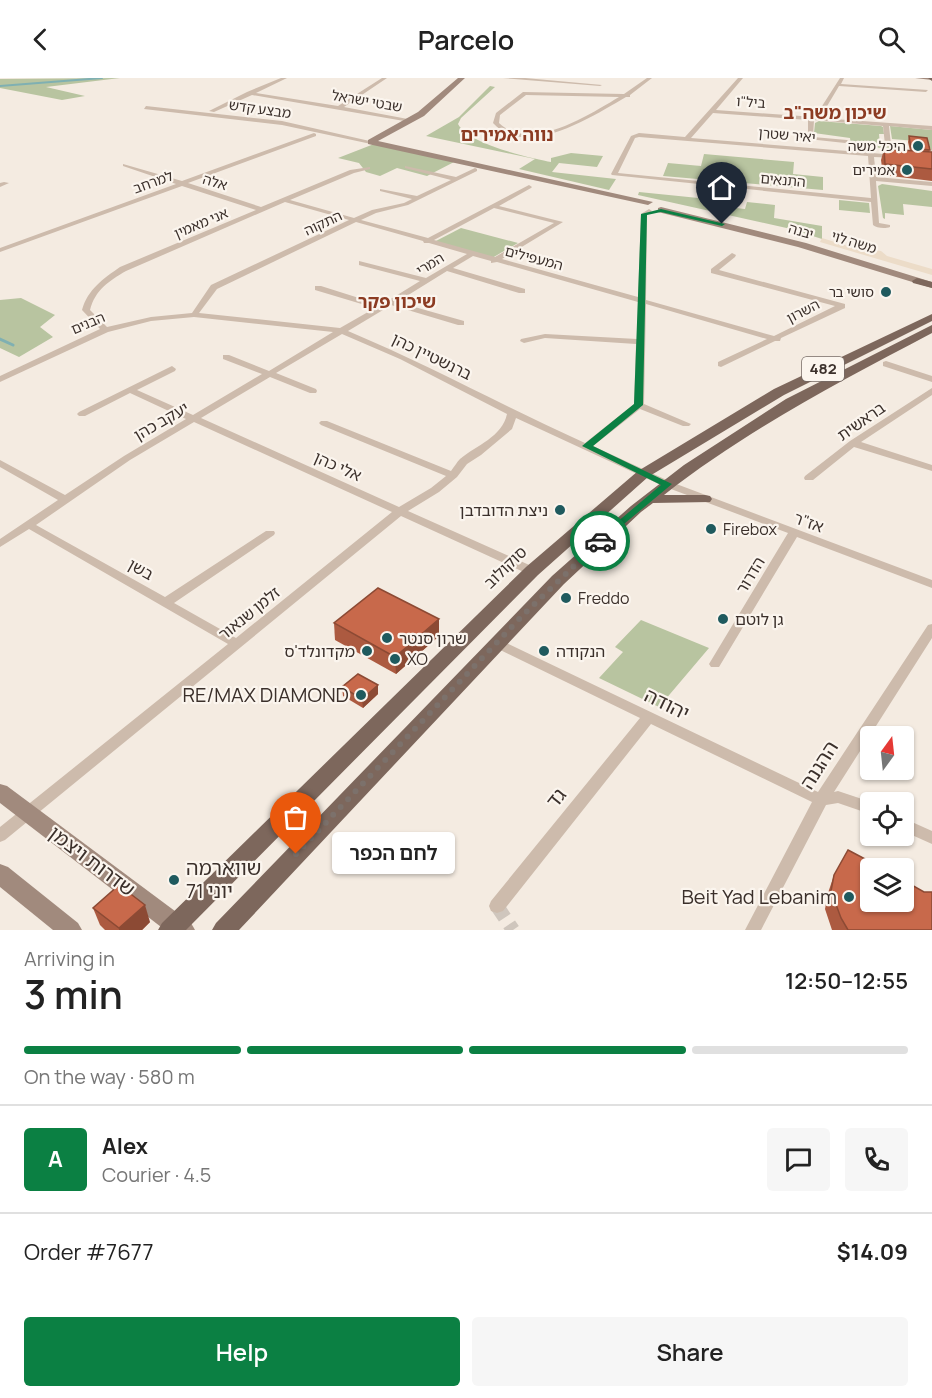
<!DOCTYPE html>
<meta charset="utf-8">
<style>
:root{--surface:#fff;--page:#f6f6f6;--text:#222;--muted:#767676;--line:#e0e0e0;--accent:#0b8043}
body{margin:0;font-family:Manrope,"Noto Sans Hebrew",sans-serif;background:var(--page);color:var(--text);height:100vh;display:flex;flex-direction:column;font-size:22px;white-space:nowrap}
*{box-sizing:border-box;margin:0}
p{font-size:20px;color:var(--muted)}
.icon{flex:none;width:33px;height:33px;fill:none;stroke:currentColor;stroke-width:2;stroke-linecap:round;stroke-linejoin:round}
.map{position:relative;height:852px;overflow:hidden}
.side{display:flex;flex-direction:column;background:var(--surface);flex:1}
.side>*{flex:none}
.needle{width:39px;rotate:15deg}
.tools{position:absolute;left:860px;top:648px;display:grid;gap:12px}
.tools a{display:grid;place-items:center;width:54px;height:54px;border-radius:6px;background:var(--surface);box-shadow:0 2px 4px #0004;font-size:30px}
.pin{position:absolute;display:grid;place-items:center;width:51px;height:51px;color:#fff;margin:-62px -26px;border-radius:50% 50% 50% 0;rotate:-45deg;box-shadow:0 0 6px #0007}
.pin .icon{rotate:45deg}
.courier{position:absolute;display:grid;place-items:center;width:60px;height:60px;margin:-30px;border:4px solid #0b8043;border-radius:50%;background:#fff;color:#222;box-shadow:0 2px 8px #0007}
.bubble{position:absolute;height:42px;border-radius:6px;background:var(--surface);box-shadow:0 2px 4px #0004;font-size:20px;font-weight:600;line-height:42px;text-align:center}
.headline em{font-style:normal;font-weight:600}
.headline div{display:flex;flex-direction:column-reverse}
.headline{display:flex;align-items:center;justify-content:space-between;height:102px;padding:0 24px}
h1{font-size:39px;font-weight:600;line-height:45px}
.bar{display:grid;grid-template-columns:repeat(4,1fr);gap:9px 6px;align-content:center;height:72px;padding:0 24px}
.bar i{height:8px;border-radius:4px;background:var(--line)}
.bar .current{background:var(--accent)}
.bar p{grid-column:span 4}
.line{display:flex;align-items:center;gap:15px;padding:0 24px;border-top:2px solid var(--line)}
.line div{flex:1}
.round{display:grid;place-items:center;flex:none;width:63px;height:63px;border-radius:6px;background:var(--page)}
.action{display:flex;gap:12px;margin-top:auto;padding:12px 24px}
.action a{flex:1;height:69px;border-radius:6px;background:var(--accent);color:#fff;font-size:24px;font-weight:600;line-height:69px;text-align:center}
.action a+a{background:var(--page);color:var(--text)}
header{display:flex;justify-content:space-between;align-items:center;height:78px;padding:0 24px;background:var(--surface);font-size:27px;font-weight:600}
.map>svg:first-child{display:block}
.green{fill:#b8c4a0}
.plaza{fill:#ecdcc8}
.lines{fill:none;stroke-linecap:round;stroke-linejoin:round}
.stream-far1{stroke:#7fb0b2;stroke-width:2}
.stream{stroke:#7fb0b2;stroke-width:3}
.street-tunnel{stroke:#cfc6bd;stroke-width:14;stroke-dasharray:14 8;stroke-linecap:butt}
.street{fill:#cdbbac;fill-rule:evenodd}
.secondary{fill:#a18a7d;fill-rule:evenodd}
.primary{fill:#7d675c;fill-rule:evenodd}
.wall{fill:#ac5a40}
.shaded-wall{fill:#8c4a34}
.building{fill:#c8694b;stroke:#8c4a34;stroke-width:1.5}
.route{fill:#0b8043}
.done{stroke:#7c716b;stroke-width:6;stroke-dasharray:0 10.8}
.poi-dot{fill:#1f5a5e;stroke:#fbf5ee;stroke-width:2}
.labels{text-anchor:middle;stroke-width:4.5;stroke-linejoin:round;paint-order:stroke}
.far-street-label{font-size:14px;fill:#3b302b;stroke:#fbf5ee}
.far-poi-label{font-size:14px;fill:#3b302b;stroke:#fbf5ee;text-anchor:end}
.shield{fill:#fbf5ee;stroke:#756b66;stroke-width:1.5}
.shield-label{font-size:15px;font-weight:bold;fill:#3b302b}
.street-label{font-size:16px;fill:#3b302b;stroke:#fbf5ee}
.poi-label{font-size:16px;fill:#3b302b;stroke:#fbf5ee;text-anchor:start}
.far-district-label{font-size:18px;font-weight:bold;fill:#8c3b22;stroke:#fbf5ee}
.near-poi-label{font-size:20px;fill:#3b302b;stroke:#fbf5ee;text-anchor:end}
.near-street-label{font-size:20px;fill:#3b302b;stroke:#fbf5ee}
</style>
<header><svg class="icon" aria-label="back" viewBox="0 0 24 24"><path d="M15 5l-7 7 7 7"/></svg>Parcelo<svg class="icon" aria-label="search" viewBox="0 0 24 24"><circle cx="10" cy="10" r="6"/><path d="M15 15l6 6"/></svg></header>
<div class="map">
<svg width="932" height="852" viewBox="0 0 932 852">
<rect width="100%" height="100%" fill="#f4ebe1"/>
<g class="green">
<path d="M120,0l-74,9 39,9 -23,4 -62,-12v-9z"/>
<path d="M490,8l5,1 -34,31 -3,6c11,21 77,35 93,38v-4l20,-5 32,3 -6,11 -38,-4 -7,9 64,7 -7,11 -90,-21 16,-10 -109,-23 33,-19z"/>
<path d="M819,43l62,5 2,1 1,7h-5l1,11 22,2v3l-51,-5 -1,-7 -36,-5 1,-10z"/>
<path d="M890,48l42,4v22l-4,-10 -36,-3z"/>
<path d="M374,66l82,17 -29,15 -30,-8 -17,8 -14,-4 -7,-9 -21,-5z"/>
<path d="M704,76l90,8 -1,12 30,3v13l-160,-14 5,-13 33,3z"/>
<path d="M882,106l50,7v16l-29,-3 1,11 -19,-2v6l-2,-1 -5,-32z"/>
<path d="M639,114l89,9 -1,6 18,2 2,-7 28,3 -1,13 48,8v13l-31,-10 -153,-34z"/>
<path d="M839,122l30,3 1,10 -31,-3z"/>
<path d="M461,150l57,15 -26,15 -58,-16z"/>
<path d="M21,220l34,17 -15,12 13,10 -34,20 -19,-9v-48z"/>
<path d="M641,542l68,28 -50,59 -60,-29 24,-26 -8,-5z"/>
</g>
<path class="plaza" d="M822,160l48,15h4v-3l7,1 6,5 45,13v6l-112,-33z"/>
<g class="lines">
<path class="stream-far1" d="M0,8l102,-8"/>
<path class="stream" d="M0,261l13,6"/>
<path class="street-tunnel" d="M497,828l16,24"/>
<g class="street">
<path d="M281,0h6l-31,15 82,13 44,-28h5l-43,29 69,13 -3,2 -158,-27 -38,17 -5,-1 38,-19z"/>
<path d="M503,0h22l77,7 -2,1z"/>
<path d="M647,0h5l-22,17v2h-4c-33,19 -100,63 -133,26l3,-10 27,-21 101,2zM526,17l93,2c-30,18 -89,56 -120,26l1,-8z"/>
<path d="M738,0h5l-27,32 99,7 25,-39h4l-3,6 87,6 -2,2 -87,-6 -19,32 112,8v4l-43,-4 2,19 -3,2 -3,-2 -2,-19 -69,-6 -1,17 34,3 1,1 -3,2 -37,-4v-19l-95,-7 -22,25 205,17 2,1v2l-24,-1 2,20 56,5v4l-56,-5 3,42 11,2v2c-5,2 -14,1 -17,-2l-2,-23 -259,-27 -1,-1 20,-38 8,-3 46,4zM639,59l229,19 3,42 -253,-25 17,-35z"/>
<path d="M146,28l136,15 92,21 -3,2 -89,-19 -138,-16z"/>
<path d="M314,55l2,1v2l-128,47 73,24 89,-37 20,-3v2l-16,4 -64,27 64,18 18,-8 32,-7 8,-4 -32,-8v-2l37,7 34,-16 -46,-12v-2l51,11 19,-9 2,1v2l-69,34 -32,8 -15,7 67,18 101,-53 3,2 -1,1 -32,18 64,16 -61,37 136,38 3,-83 8,-5 3,2 -5,4 -1,85 128,36 61,-30 -124,-33v-4l21,-16 4,2 -1,2 -16,13 126,34v4l-64,30 -1,3h-5l-54,26 -3,-1v-4l49,-23 -121,-35 -2,100 47,20 -2,2h-6l-43,-17 -47,37 78,36 261,98v8l-135,-51 -78,130h-8l-2,-3 79,-131 -125,-47 -147,-68 -4,11 -31,26 -14,9 -10,13 -18,15 -31,19 128,57 2,3 -2,3h-8l-127,-58 -396,324 -5,2v-15l228,-183 -199,-115 -29,18v-8l58,-39 -58,-33v-7l65,35 59,-39 62,-37 -56,-26 -45,23h-6l-2,-2 2,-2 93,-46 4,3 -1,2 -38,19 56,25 69,-41 -39,-15v-4h6l40,16 64,-39 -139,-15 -43,4 -43,11 -108,50v-6l100,-47 -18,-19c6,-21 21,-31 38,-43l136,-57 -74,-24 -182,66v-4l176,-64 -53,-18v-2l59,17zM285,124l64,18 -138,65 -19,28 -41,4 -44,10 -17,-17c5,-20 19,-29 36,-39zM494,130l60,15 -59,34 -61,-17zM356,144l67,19 1,2h5l38,11 -41,24 -67,-17v4l61,16 -39,24 -60,-19h-6v4l60,18 -35,20 -141,-15 18,-24zM473,178l18,5v2l6,-1 141,40 -1,37 -92,-5 -24,5 -1,2 4,2 21,-5 91,6 -2,60 -49,39c-80,-36 -156,-78 -237,-112l35,-21h4l4,-5 67,20h6v-4l-67,-19 50,-31 72,22h6v-4l-72,-21zM342,256l58,25 107,55c-5,23 -30,31 -47,45 -3,3 -6,8 -9,12l-124,-50h-6l-2,2 2,2 125,51 -15,12 -32,19 -198,-89 69,-41 40,16h6l1,-2 -1,-2 -40,-16zM194,344l198,90 -156,126 -62,-35 100,-68 1,-2 -1,-2h-8l-101,66 -129,-72 94,-65z"/>
<path d="M4,104l5,1 -9,4v-4z"/>
<path d="M886,283l46,15v6l-49,-16v-4z"/>
<path d="M932,310v7l-71,47 71,23v6l-78,-24 -41,33h-8l-1,-2 1,-2 45,-35z"/>
<path d="M932,546v14l-98,154 4,-1 33,11h-1v12l-32,-11 -12,2 -65,125h-16l67,-128 -161,-78 -148,187 -6,2 -6,-2 -2,-5 2,-5 149,-183 -148,-72 -2,-3 2,-3h8l318,152 110,-167z"/>
<path d="M903,740l29,13v13l-29,-13z"/>
</g>
<g class="secondary">
<path d="M458,0h7l-41,38 -46,25 275,61 -5,3 -280,-61v-4l50,-28z"/>
<path d="M915,0h17v2z"/>
<path d="M661,129l145,36 126,39v6l-134,-41 -140,-35v-4z"/>
<path d="M0,706l7,2 184,137 4,7h-30l-165,-127z"/>
<path d="M0,786l8,3 70,56 4,7h-29l-53,-43z"/>
</g>
<g class="primary">
<path d="M928,0h4v3z"/>
<path d="M917,200l15,4v6l-19,-5 -1,-2z"/>
<path d="M932,236v7l-148,74 -136,82 -110,98 -352,355h-28l4,-7 364,-356 112,-96 136,-82z"/>
<path d="M932,247v8c-93,49 -185,97 -268,162h41l5,1 2,3 -2,3 -57,1 -12,9 -77,72 -325,346h-27l4,-7 336,-347 79,-70 53,-41 102,-66z"/>
</g>
</g>
<g class="wall">
<path d="M909,58l21,14 -1,2h3v29l-49,-6 -2,-15 3,-11 26,2 -2,-9z"/>
<path d="M439,541v17l-43,38 -61,-34 -1,-17z"/>
<path d="M378,607v9l-15,14 -20,-12 -1,-9z"/>
<path d="M834,797l90,17 8,38h-100l-7,-21 3,-16z"/>
<path d="M93,830l57,14 -8,8h-37l-5,-5z"/>
</g>
<g class="shaded-wall">
<path d="M439,541v17l-43,38 -1,-17z"/>
<path d="M378,607v9l-15,14 -1,-9z"/>
<path d="M145,827l5,17 -8,8h-23v-2z"/>
</g>
<g class="building">
<path d="M909,58l18,2 3,12 -19,-2z"/>
<path d="M884,71l48,3v17l-47,-5z"/>
<path d="M378,510l61,31 -44,38 -61,-34z"/>
<path d="M358,596l20,11 -16,14 -20,-12z"/>
<path d="M848,772l34,18h-12v34h33v-22l21,12h8v38h-84l-7,-12 -10,-27 3,-16z"/>
<path d="M119,807l26,20 -26,23 -26,-20z"/>
</g>
<path class="route" d="M661,131l64,15 -3,2 -61,-14 -14,3 -4,190 -50,41 79,38 -72,60h-3v-5l64,-54 -79,-39 52,-42 7,-190z"/>
<g class="lines">
<path class="done" d="M296,776l227,-239 77,-74"/>
</g>
<g class="poi-dot">
<circle cx="918" cy="68" r="6"/>
<circle cx="907" cy="92" r="6"/>
<circle cx="886" cy="214" r="6"/>
<circle cx="560" cy="432" r="6"/>
<circle cx="711" cy="451" r="6"/>
<circle cx="566" cy="520" r="6"/>
<circle cx="723" cy="541" r="6"/>
<circle cx="387" cy="560" r="6"/>
<circle cx="367" cy="573" r="6"/>
<circle cx="544" cy="573" r="6"/>
<circle cx="395" cy="581" r="6"/>
<circle cx="361" cy="617" r="6"/>
<circle cx="174" cy="802" r="6"/>
<circle cx="849" cy="819" r="6"/>
</g>
<g class="labels">
<g class="far-street-label">
<text transform="translate(367 23) rotate(10)" y="5">שבטי ישראל</text>
<text transform="translate(751 24) rotate(4)" y="5">ביל"ו</text>
<text transform="translate(260 31) rotate(8)" y="5">מבצע קדש</text>
<text transform="translate(787 57) rotate(5)" y="5">יאיר שטרן</text>
<text transform="translate(783 102) rotate(5)" y="5">התנאים</text>
<text transform="translate(153 104) rotate(-20)" y="5">למרחב</text>
<text transform="translate(215 104) rotate(17)" y="5">אלה</text>
<text transform="translate(201 145) rotate(-23)" y="5">אני מאמין</text>
<text transform="translate(323 145) rotate(-25)" y="5">התקוה</text>
<text transform="translate(801 153) rotate(16)" y="5">יבנה</text>
<text transform="translate(854 164) rotate(17)" y="5">משה לוי</text>
<text transform="translate(534 180) rotate(15)" y="5">המעפילים</text>
<text transform="translate(430 186) rotate(-32)" y="5">המרי</text>
<text transform="translate(803 233) rotate(-27)" y="5">השרון</text>
<text transform="translate(88 245) rotate(-23)" y="5">הבנים</text>
</g>
<g class="far-poi-label">
<text x="906" y="73">היכל משה</text>
<text x="895" y="97">אמירים</text>
<text x="874" y="219">סושי בר</text>
</g>
<rect class="shield" x="802" y="279" width="42" height="24" rx="4.5"/>
<g class="shield-label">
<text x="823" y="296">482</text>
</g>
<g class="street-label">
<text transform="translate(432 278) rotate(26)" y="6">ברנשטיין כהן</text>
<text transform="translate(161 343) rotate(-30)" y="6">יעקב כהן</text>
<text transform="translate(861 343) rotate(-35)" y="6">בראשית</text>
<text transform="translate(338 388) rotate(24)" y="6">אלי כהן</text>
<text transform="translate(809 444) rotate(20)" y="6">אז"ר</text>
<text transform="translate(505 489) rotate(-44)" y="6">סוקולוב</text>
<text transform="translate(141 491) rotate(29)" y="6">בשן</text>
<text transform="translate(750 497) rotate(-59)" y="6">הדרור</text>
<text transform="translate(249 535) rotate(-39)" y="6">זלמן שנאור</text>
</g>
<g class="poi-label">
<text x="548" y="438" text-anchor="end">ניצת הדובדבן</text>
<text x="723" y="457">Firebox</text>
<text x="578" y="526">Freddo</text>
<text x="735" y="547">גן לוטם</text>
<text x="399" y="566">שרון סנטר</text>
<text x="355" y="579" text-anchor="end">מקדונלד'ס</text>
<text x="556" y="579">הנקודה</text>
<text x="407" y="587">XO</text>
</g>
<g class="far-district-label">
<text x="835" y="41">שיכון משה"ב</text>
<text x="507" y="63">נווה אמירים</text>
<text x="397" y="230">שיכון פקר</text>
</g>
<g class="near-poi-label">
<text x="349" y="624">RE/MAX DIAMOND</text>
<text x="186" y="797" text-anchor="start">שווארמה<tspan x="186" dy="23">יוני 71</tspan></text>
<text x="837" y="826">Beit Yad Lebanim</text>
</g>
<g class="near-street-label">
<text transform="translate(667 626) rotate(26)" y="7">יהודה</text>
<text transform="translate(819 687) rotate(-58)" y="7">ההגנה</text>
<text transform="translate(556 720) rotate(-51)" y="7">גד</text>
<text transform="translate(92 783) rotate(37)" y="7">שדרות ויצמן</text>
</g>
</g>
</svg>
<div class="tools">
<a><svg class="needle" viewBox="-14 -14 28 28"><path d="M0-13l5 13h-10z" fill="#e53935"/><path d="M0 13l5-13h-10z" fill="#767676"/></svg></a>
<a><svg class="icon" aria-label="locate" viewBox="0 0 24 24"><circle cx="12" cy="12" r="6"/><path d="M12 2v4M12 18v4M2 12h4M18 12h4"/></svg></a>
<a><svg class="icon" aria-label="layers" viewBox="0 0 24 24"><path d="M12 4l9 5-9 5-9-5zM3 14l9 5 9-5"/></svg></a>
</div>
<div class="pin" style="left:296px;top:776px;background:#ea580c"><svg class="icon" aria-label="bag" viewBox="0 0 24 24"><path d="M5 8h14l-1 12H6zM9 8a3 3 0 0 1 6 0"/></svg></div>
<div class="pin" style="left:722px;top:146px;background:#1f2937"><svg class="icon" aria-label="home" viewBox="0 0 24 24"><path d="M3 11l9-7 9 7M6 9v11h12V9"/></svg></div>
<div class="courier" style="left:600px;top:463px"><svg class="icon" aria-label="car" viewBox="0 0 24 24"><path d="M5 17H2v-5l4-1 3-4h7l3 4 3 1v5h-3M9 17h6M6 11h13"/><circle cx="7" cy="17" r="2"/><circle cx="17" cy="17" r="2"/></svg></div>
<div class="bubble" style="left:332px;top:754px;width:123px">לחם הכפר</div>
</div>
<section class="side">
<div class="headline"><div><h1>3 min</h1><p>Arriving in</p></div><em>12:50–12:55</em></div>
<div class="bar"><i class="current"></i><i class="current"></i><i class="current"></i><i></i><p>On the way · 580 m</p></div>
<div class="line" style="height:108px"><b class="round" style="background:var(--accent);color:#fff">A</b><div><b>Alex</b><p>Courier · 4.5</p></div><a class="round"><svg class="icon" aria-label="chat" viewBox="0 0 24 24"><path d="M4 5h16v11H9l-5 4z"/></svg></a><a class="round"><svg class="icon" aria-label="phone" viewBox="0 0 24 24"><path d="M5 4h4l2 5-3 2q2 4 5 5l2-3 5 2v4C11 20 4 13 5 4z"/></svg></a></div>
<div class="line" style="height:78px"><div>Order #7677</div><b>$14.09</b></div>
<div class="action"><a>Help</a><a>Share</a></div>
</section>
